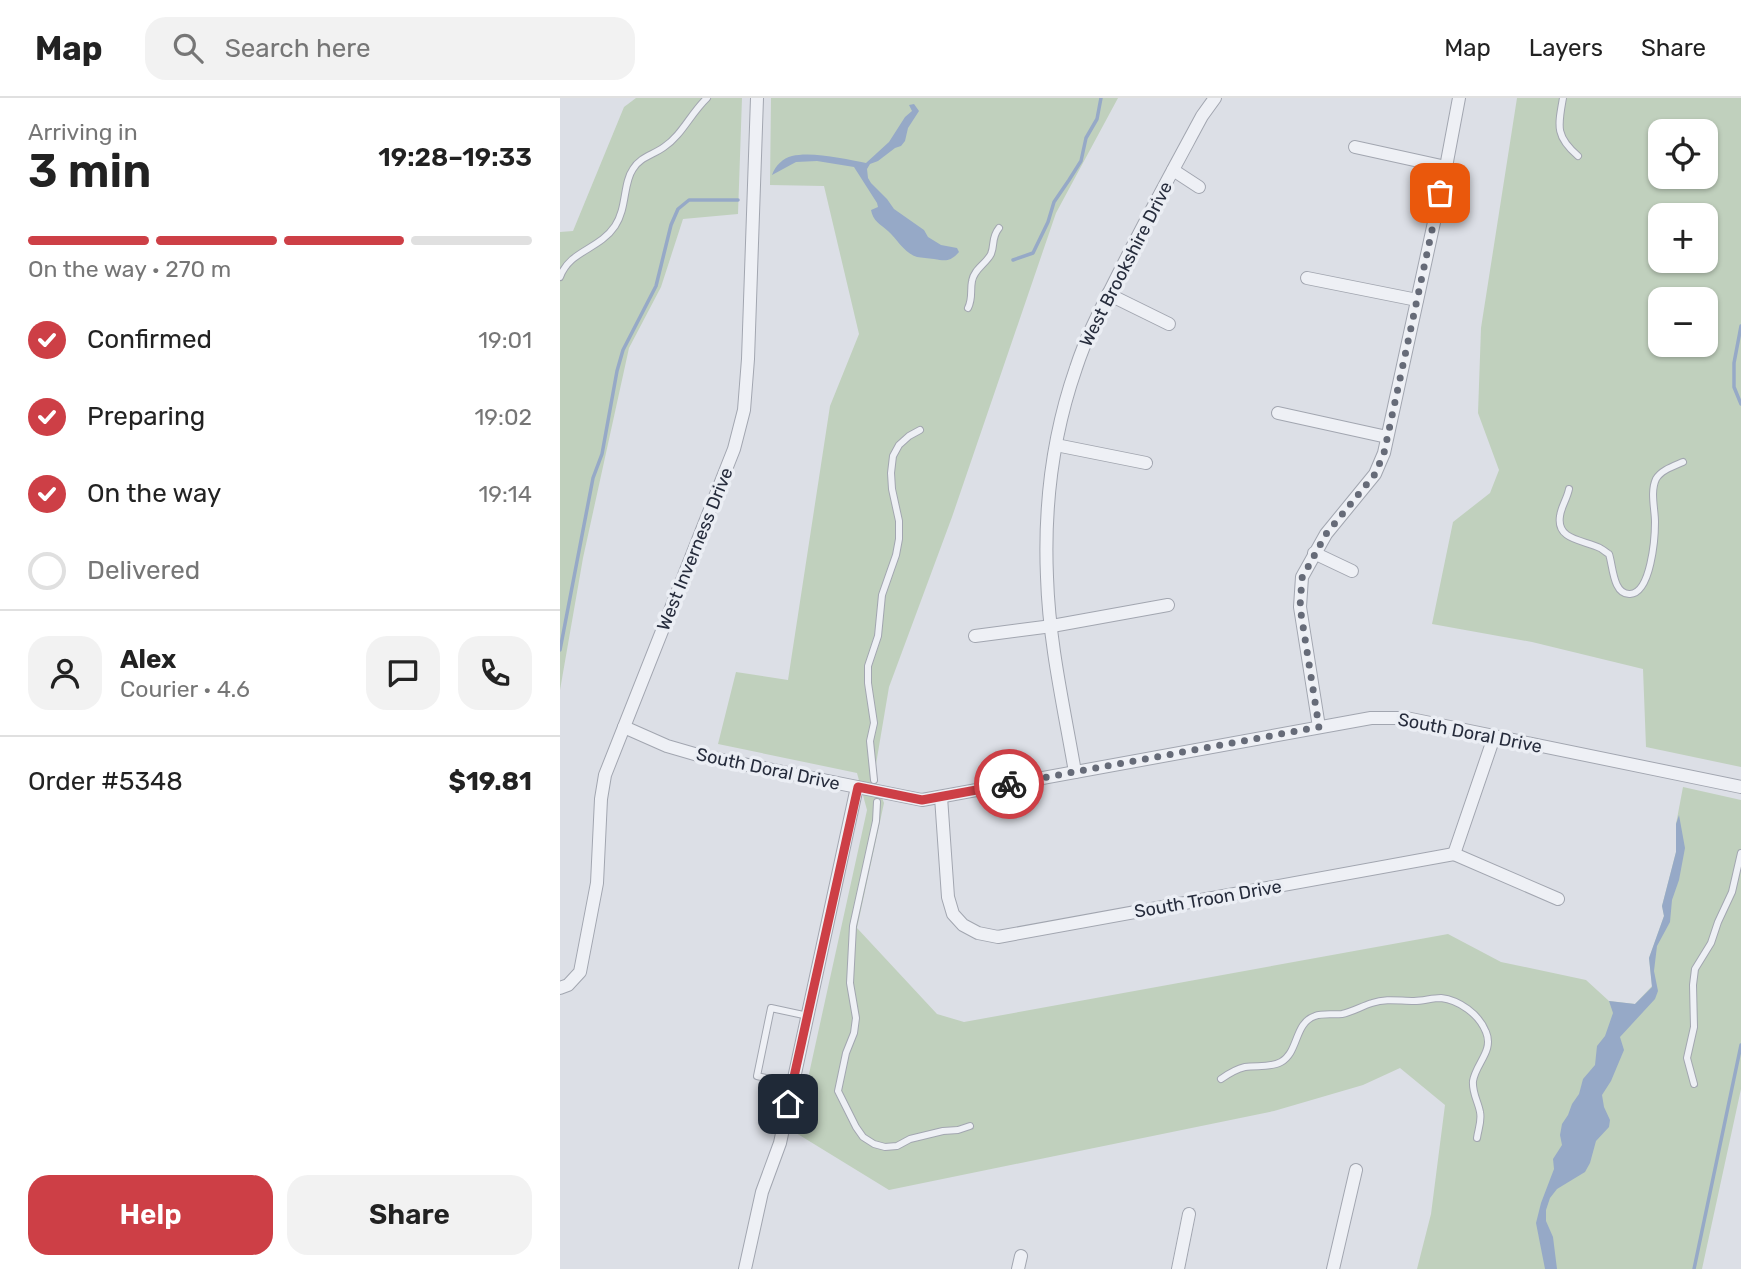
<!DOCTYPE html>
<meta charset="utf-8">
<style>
:root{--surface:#fff;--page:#f2f2f2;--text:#222;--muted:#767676;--line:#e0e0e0;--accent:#cd3f46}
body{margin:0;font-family:Rubik,sans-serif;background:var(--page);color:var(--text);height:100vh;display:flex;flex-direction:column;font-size:26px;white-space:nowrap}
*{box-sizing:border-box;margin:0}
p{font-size:23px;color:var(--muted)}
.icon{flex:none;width:38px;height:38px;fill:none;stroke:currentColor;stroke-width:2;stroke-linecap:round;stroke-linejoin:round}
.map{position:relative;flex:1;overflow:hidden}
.details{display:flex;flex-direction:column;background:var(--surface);width:560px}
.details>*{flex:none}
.buttons{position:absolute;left:1088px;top:21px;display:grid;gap:14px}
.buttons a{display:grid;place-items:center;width:70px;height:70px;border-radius:14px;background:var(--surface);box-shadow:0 2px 5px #0004;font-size:35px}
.pin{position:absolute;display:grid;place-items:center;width:60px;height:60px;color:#fff;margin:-30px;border-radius:14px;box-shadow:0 4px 10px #0006}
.courier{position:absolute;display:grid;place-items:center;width:70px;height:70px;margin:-35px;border:5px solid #cd3f46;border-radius:50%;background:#fff;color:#222;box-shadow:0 2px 9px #0007}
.headline em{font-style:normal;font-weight:600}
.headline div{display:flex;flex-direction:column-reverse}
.headline{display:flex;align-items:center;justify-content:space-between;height:119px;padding:0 28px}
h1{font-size:46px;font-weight:600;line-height:52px}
.bar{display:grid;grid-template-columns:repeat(4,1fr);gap:10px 7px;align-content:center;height:84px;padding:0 28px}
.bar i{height:9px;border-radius:5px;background:var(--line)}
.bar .on{background:var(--accent)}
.bar p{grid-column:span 4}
.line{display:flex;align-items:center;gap:18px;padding:0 28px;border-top:2px solid var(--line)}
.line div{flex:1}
.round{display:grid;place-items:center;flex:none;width:74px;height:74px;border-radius:21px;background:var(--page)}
ol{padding:0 28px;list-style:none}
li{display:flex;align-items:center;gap:21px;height:77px}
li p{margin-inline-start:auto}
li .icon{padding:7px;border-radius:50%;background:var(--accent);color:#fff;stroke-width:4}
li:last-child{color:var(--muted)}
li i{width:38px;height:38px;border:4px solid var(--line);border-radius:50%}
.action{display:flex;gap:14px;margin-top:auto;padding:14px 28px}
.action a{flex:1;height:80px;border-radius:21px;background:var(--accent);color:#fff;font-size:28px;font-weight:600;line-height:80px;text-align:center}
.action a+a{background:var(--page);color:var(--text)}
header{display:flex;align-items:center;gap:42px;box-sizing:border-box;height:98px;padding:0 35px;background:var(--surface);border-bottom:2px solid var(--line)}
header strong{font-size:33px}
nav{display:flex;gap:38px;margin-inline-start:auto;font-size:24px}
.search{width:490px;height:63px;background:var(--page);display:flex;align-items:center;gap:18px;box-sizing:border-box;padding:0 24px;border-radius:21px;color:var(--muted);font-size:26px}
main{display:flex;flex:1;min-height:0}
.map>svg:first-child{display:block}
.green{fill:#c0d0bd;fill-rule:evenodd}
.water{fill:#96a9c7}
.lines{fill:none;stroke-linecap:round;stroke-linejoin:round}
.stream{stroke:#96a9c7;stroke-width:3.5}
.service-casing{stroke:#a2a6b0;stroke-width:8}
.minor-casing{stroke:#a2a6b0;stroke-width:14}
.service{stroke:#eef0f5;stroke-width:6}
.minor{stroke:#eef0f5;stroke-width:12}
.done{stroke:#666b78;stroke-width:7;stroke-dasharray:0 12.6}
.route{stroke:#cd3f46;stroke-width:9}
.labels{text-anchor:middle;stroke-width:7;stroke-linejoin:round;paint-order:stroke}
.street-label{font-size:18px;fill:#262c3c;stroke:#ebeef4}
</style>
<header>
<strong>Map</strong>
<div class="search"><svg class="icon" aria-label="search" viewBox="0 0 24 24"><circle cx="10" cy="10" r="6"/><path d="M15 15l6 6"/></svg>Search here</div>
<nav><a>Map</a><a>Layers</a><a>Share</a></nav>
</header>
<main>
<section class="details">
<div class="headline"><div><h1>3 min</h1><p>Arriving in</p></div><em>19:28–19:33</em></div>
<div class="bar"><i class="on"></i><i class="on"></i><i class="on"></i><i></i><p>On the way · 270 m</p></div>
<ol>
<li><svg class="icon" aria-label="check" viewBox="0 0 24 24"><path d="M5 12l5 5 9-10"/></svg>Confirmed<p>19:01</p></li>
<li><svg class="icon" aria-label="check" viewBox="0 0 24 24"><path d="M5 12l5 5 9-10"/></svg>Preparing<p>19:02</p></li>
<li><svg class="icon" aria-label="check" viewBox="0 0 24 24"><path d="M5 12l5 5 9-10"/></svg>On the way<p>19:14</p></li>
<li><i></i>Delivered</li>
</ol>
<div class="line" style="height:126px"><a class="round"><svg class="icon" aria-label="person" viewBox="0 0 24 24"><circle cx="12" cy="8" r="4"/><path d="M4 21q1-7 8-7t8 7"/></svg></a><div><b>Alex</b><p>Courier · 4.6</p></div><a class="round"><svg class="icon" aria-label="chat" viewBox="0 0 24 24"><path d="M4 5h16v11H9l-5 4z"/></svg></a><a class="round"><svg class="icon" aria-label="phone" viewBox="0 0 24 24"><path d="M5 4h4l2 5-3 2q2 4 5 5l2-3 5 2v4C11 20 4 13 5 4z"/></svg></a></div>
<div class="line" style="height:91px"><div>Order #5348</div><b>$19.81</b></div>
<div class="action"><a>Help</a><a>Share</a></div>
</section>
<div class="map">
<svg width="1181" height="1171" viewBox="0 0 1181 1171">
<rect width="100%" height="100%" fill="#dcdfe6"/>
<g class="green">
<path d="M76,0h106l-4,116 -55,5 -22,68 -32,61 -46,210 -23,132v-458l13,-1 51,-124z"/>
<path d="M211,0h347l-62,115 -104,304 -63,170 -15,89 10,27 -27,125 80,86 27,8 484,-88 53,28 85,18 23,21 26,3 17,-18 -3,-28 15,-42 -2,-10 14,-54v-28l7,-37 58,13v289l-39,180h-285l14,-55 14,-109 -45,-37 -37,17 -89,26 -385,79 -93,-57 71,-323 -10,-37 -139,-29 18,-72 52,8 42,-274 29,-72 -35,-148 -54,-1z"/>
<path d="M957,0h224v669l-95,-20 -3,-78 -111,-27 -100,-18 21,-102 37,-29 9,-23 -21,-57 3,-85zM1101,33h45v46h-45zM1101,117h45v46h-45zM1101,201h45v46h-45z"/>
</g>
<g class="water">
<path d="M354,6l5,7 -11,17 -3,13 -4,5 -6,2 -17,13 -8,3 -3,5 1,9 3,5 16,16 7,10 30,21 4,7 13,8 16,3 2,4c-9,10 -13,9 -25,7 -6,-1 -12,-1 -17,-2 -13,-4 -20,-18 -29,-26 -8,-7 -15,-10 -17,-21l7,-3 -1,-4 -23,-36 -37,-6 -21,1 -24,13c3,-9 11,-17 20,-19 19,-5 55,3 74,7l23,-21 16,-25 7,-6 -3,-6z"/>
<path d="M1119,717l6,33 -6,32 -7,20 -2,22 -13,24 -3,25 4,20 -3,8 -35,38 4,13 -13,31 -9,14 2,12 6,13 -1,7 -13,14 -6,22 -5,9 -28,17 -7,9 -4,12v11l7,16 4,32h-12l-9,-46 5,-20 13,-34 -1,-10 9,-14 -2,-10 2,-11 6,-9 4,-11 7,-10 4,-15 12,-14 2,-19 8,-10 8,-23 -4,-12 26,3 17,-17 -3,-29 15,-42 -2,-10 14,-54v-28z"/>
</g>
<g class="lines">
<g class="stream">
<path d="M453,162l20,-7 15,-31 6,-20 15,-22 12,-19 5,-23 11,-19 4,-21"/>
<path d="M1181,228l-7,37v24l7,17"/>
<path d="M0,552l33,-172 9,-24 15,-83 6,-21 33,-64 15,-61 7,-16 11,-9h49"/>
<path d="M1134,1171l47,-224"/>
</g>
<defs>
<g id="service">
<path d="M1003,0c-5,28 -8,38 15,58"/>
<path d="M0,179c10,-27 39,-27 55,-51 12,-18 8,-43 18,-57 7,-12 20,-14 31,-22 18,-12 27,-34 43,-49"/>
<path d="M408,210c5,-10 2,-17 4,-27 2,-12 14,-17 19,-27 4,-10 0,-16 8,-26"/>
<path d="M1009,391c-2,10 -8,18 -9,27 -4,25 25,24 40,32 1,0 8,6 9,6 4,12 4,41 21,40 21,-1 25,-56 25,-72 0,-13 -5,-30 1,-43 5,-9 18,-13 27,-17"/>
<path d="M314,682l-4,-39 4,-18 -6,-40v-17l10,-30 4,-41 14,-40 3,-16v-18l-7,-32 -1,-16 2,-17 6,-11 10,-9 11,-6"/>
<path d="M317,704l-1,19 -23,105 -3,57 6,35 -2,15 -8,20 -8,38 18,36 7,10 11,7 11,3 12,-1 13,-7 33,-8 15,-1 12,-4"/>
<path d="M661,981c7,-5 15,-10 24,-12 12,-2 25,1 36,-5 18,-10 13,-39 34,-46 8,-3 18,-1 27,-2 10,-2 20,-8 30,-11 15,-5 27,-2 42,-2 9,0 18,-3 27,-3 18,2 38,16 45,34 8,19 -10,31 -13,49 -1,12 5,20 7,31 2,9 -2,18 -3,26"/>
<path d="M233,986l-36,-8 14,-68 37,8"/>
<path d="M1134,986l-7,-26 7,-31 -1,-42 2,-16 16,-26 7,-21 14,-30 9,-39"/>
</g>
<g id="minor">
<path d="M795,49l91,20"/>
<path d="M613,72l26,17"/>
<path d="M747,180l110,22"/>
<path d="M548,196l61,30"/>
<path d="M718,315l109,24"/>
<path d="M496,347l90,18"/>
<path d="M754,455l38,18"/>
<path d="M415,538l77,-10 116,-21"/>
<path d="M64,629l43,19 31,9 224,45 449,-82h35l335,69"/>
<path d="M759,629l-19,-120 2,-30 24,-43 49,-60 9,-21 62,-286 13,-69"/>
<path d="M515,674c-11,-64 -26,-129 -28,-195 -3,-70 6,-143 29,-209 11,-34 28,-65 44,-97 26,-52 54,-103 82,-155l13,-18"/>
<path d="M381,699l7,100 5,17 10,11 15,8 20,4 456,-83"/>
<path d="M894,756l40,-117"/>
<path d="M894,756l104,45"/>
<path d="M0,890l8,-3 12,-13 17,-89 4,-84 4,-24 129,-326 10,-39 4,-51 9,-261"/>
<path d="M185,1171l17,-77 18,-49 77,-356"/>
<path d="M458,1171l3,-13"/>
<path d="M618,1171l11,-55"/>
<path d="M773,1171l23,-99"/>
</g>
</defs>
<use href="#service" class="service-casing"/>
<use href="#minor" class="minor-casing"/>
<use href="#service" class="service"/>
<use href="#minor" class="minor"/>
</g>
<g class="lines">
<path class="done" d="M449,686l310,-57 -19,-120 2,-29 24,-44 49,-60 9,-21 56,-260"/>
<path class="route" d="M228,1006l70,-317 64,13 87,-16"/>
</g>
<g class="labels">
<g class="street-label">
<text transform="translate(566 166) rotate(-63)" y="6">West Brookshire Drive</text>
<text transform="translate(135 451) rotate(-68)" y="6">West Inverness Drive</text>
<text transform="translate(910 635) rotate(11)" y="6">South Doral Drive</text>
<text transform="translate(208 671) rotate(12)" y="6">South Doral Drive</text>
<text transform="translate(648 801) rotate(-10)" y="6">South Troon Drive</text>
</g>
</g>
</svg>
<div class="buttons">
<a><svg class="icon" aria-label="locate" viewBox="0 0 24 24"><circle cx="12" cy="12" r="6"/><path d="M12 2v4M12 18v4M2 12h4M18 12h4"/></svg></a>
<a>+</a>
<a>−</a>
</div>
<div class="pin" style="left:880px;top:95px;background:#ea580c"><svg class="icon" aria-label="bag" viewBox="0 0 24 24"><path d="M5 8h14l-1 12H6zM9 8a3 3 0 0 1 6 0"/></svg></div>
<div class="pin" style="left:228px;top:1006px;background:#1f2937"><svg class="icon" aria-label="home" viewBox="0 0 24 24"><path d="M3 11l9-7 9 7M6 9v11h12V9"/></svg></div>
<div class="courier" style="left:449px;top:686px"><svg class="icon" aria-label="bike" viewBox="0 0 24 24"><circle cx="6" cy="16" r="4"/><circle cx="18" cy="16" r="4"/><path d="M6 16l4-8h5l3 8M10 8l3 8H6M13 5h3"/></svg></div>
</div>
</main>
